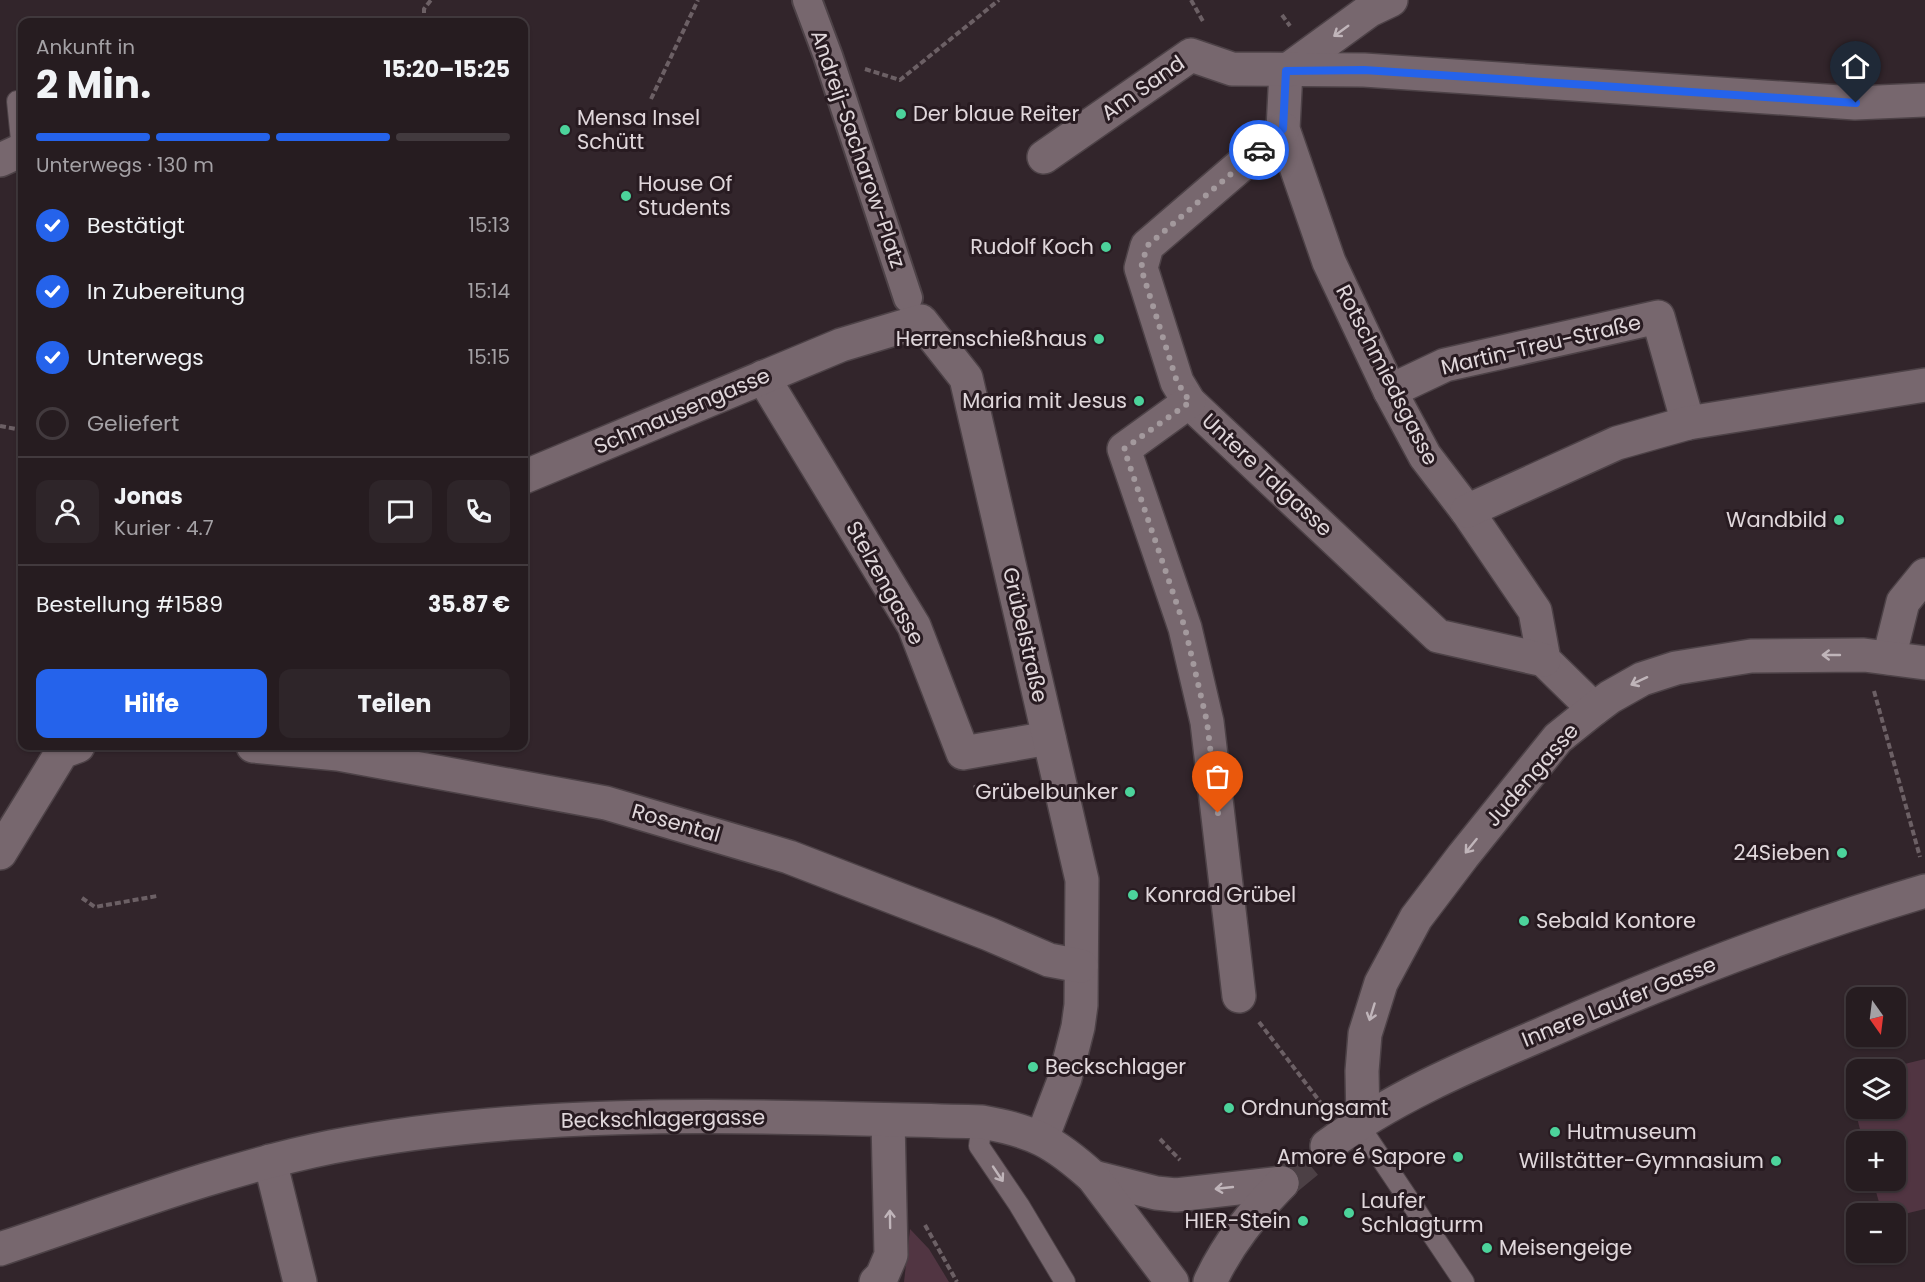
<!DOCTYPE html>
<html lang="de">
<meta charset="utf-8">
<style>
:root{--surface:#261c20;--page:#2e2529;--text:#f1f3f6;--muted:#a4a1a5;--line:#423a3e;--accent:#2563eb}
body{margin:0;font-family:Poppins,sans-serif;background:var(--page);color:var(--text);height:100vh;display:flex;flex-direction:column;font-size:22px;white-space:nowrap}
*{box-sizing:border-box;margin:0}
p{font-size:20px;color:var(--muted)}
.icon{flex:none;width:33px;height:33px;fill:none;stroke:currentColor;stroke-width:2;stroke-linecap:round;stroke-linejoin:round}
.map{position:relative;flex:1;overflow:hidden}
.details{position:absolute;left:18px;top:18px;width:510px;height:732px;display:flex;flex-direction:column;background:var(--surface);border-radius:12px;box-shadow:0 2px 4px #0004,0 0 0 2px var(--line)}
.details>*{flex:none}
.needle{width:39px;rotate:166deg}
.fabs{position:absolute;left:1846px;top:987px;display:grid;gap:12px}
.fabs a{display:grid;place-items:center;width:60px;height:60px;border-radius:12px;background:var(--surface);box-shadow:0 2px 4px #0004,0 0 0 2px var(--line);font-size:30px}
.pin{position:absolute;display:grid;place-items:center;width:51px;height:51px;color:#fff;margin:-62px -26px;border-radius:50% 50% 50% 0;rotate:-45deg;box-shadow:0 0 6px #0007}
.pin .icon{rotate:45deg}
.courier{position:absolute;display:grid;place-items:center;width:60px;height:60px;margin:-30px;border:4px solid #2563eb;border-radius:50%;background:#fff;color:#222;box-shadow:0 2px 8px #0007}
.overview em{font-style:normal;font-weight:700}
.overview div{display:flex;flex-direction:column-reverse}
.overview{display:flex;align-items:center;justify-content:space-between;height:102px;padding:0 18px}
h1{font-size:39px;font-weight:700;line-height:45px}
.bar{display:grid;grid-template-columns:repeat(4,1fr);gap:9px 6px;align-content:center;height:72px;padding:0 18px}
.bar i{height:8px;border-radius:4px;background:var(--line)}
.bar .active{background:var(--accent)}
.bar p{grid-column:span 4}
.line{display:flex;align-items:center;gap:15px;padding:0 18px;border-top:2px solid var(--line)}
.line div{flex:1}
.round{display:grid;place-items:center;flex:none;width:63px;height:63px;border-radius:12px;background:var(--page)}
ol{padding:0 18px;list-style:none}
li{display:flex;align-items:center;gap:18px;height:66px}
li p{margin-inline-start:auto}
li .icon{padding:6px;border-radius:50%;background:var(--accent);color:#fff;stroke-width:4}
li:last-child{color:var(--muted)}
li i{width:33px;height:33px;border:3px solid var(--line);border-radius:50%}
.cta{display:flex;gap:12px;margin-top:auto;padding:12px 18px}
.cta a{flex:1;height:69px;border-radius:12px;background:var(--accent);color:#fff;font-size:24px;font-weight:700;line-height:69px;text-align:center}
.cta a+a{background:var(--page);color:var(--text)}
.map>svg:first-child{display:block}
.green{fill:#513542}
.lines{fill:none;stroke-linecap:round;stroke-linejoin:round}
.tertiary-tunnel{stroke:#4c4045;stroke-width:33;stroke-dasharray:33 16;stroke-linecap:butt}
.service-casing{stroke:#4d4247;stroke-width:22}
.pedestrian-casing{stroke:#4d4247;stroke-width:32}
.minor-casing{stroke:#4d4247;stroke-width:36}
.tertiary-casing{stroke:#4d4247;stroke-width:36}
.path{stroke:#6c6065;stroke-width:4;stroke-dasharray:6 3;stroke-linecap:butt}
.service{stroke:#77676e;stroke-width:20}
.pedestrian{stroke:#77676e;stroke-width:28}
.minor{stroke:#77676e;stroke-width:33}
.tertiary{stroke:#77676e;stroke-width:33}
.oneway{stroke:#c0b5ba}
.done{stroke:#a3999d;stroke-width:6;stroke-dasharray:0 10.8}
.route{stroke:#2563eb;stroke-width:8}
.poi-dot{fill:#4cd39b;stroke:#281b21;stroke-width:2}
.labels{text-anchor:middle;stroke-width:6;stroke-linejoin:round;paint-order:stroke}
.street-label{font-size:21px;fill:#e0d7db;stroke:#281b21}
.poi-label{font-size:21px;fill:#e0d7db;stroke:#281b21;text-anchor:start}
</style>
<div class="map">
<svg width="1925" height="1282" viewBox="0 0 1925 1282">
<rect width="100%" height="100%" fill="#32252b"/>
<g class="green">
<path d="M1925,1059v150l-29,7v-2l-14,-1 -9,-32 23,-1v-38l-33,-1 -16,-62 10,-3v32h39v-38l-12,-1z"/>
<path d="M910,1229l19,20 20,33h-45z"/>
</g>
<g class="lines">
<path class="tertiary-tunnel" d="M1282,1183l45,-37"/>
<defs>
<g id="service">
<path d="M17,101l5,49"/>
<path d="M982,1122l-3,24 40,59 46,77"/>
<path d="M1358,1124l106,158"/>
</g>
<path id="pedestrian" d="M807,0l21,56 80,242"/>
<g id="minor">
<path d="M1286,71l-3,58 46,133 61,129 35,65 42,55 68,100 9,49 50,49"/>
<path d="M1286,71l84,-61 21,-10"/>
<path d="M1283,129l-136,117 -6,22 36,114 12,20 249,234 106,24"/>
<path d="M1044,157l147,-102 41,14 132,1 491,33 70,-3"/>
<path d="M0,160l22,-10"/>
<path d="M763,377l151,249 49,127 86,-15"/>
<path d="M1390,391l55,-26 213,-48 30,106"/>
<path d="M1189,402l-65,47 61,179 22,94 32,274"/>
<path d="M524,477l317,-132 80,-24 45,57 116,502 -1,125 -3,22 -13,51 -23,60"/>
<path d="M1467,511l150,-68 71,-20 237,-38"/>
<path d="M1889,658l14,-56 22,-27"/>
<path d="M253,746l85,8 268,49 183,54 200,77 60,26 32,6"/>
<path d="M0,853l62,-101 16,-6"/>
<path d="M1363,1121l-1,-50 3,-37 16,-51 35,-65 47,-62 95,-118 36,-29 16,-12 32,-18 34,-11 75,-12 113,-1 61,8"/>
<path d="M270,1161l30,121"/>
<path d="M876,1282l6,-6 9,-21 -3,-135"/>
</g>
<g id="tertiary">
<path d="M1327,1146c67,-50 145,-82 222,-115 123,-54 248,-102 376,-140"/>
<path d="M1093,1177l63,16 20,2 106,-12"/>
<path d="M0,1249c109,-36 218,-79 331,-102 215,-42 434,-30 651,-25 52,9 72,20 111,55l79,105"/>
<path d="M1210,1282c18,-39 43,-69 72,-99"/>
</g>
</defs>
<use href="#service" class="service-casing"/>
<use href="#pedestrian" class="pedestrian-casing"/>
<use href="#minor" class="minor-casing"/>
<use href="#tertiary" class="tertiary-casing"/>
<g class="path">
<path d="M1191,0l13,23"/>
<path d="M1282,15l8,11"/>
<path d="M424,22v-13l7,-9"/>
<path d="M865,69l35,11 99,-80"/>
<path d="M651,99l47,-99"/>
<path d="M0,426l22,4"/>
<path d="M1874,691l46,166"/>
<path d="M975,785l3,9"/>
<path d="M82,898l13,9 62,-11"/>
<path d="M1259,1022l65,85"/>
<path d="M1160,1139l20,21"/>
<path d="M925,1225l32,57"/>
</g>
<use href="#service" class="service"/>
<use href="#pedestrian" class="pedestrian"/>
<use href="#minor" class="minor"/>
<use href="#tertiary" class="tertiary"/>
</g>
<defs><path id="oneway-shaft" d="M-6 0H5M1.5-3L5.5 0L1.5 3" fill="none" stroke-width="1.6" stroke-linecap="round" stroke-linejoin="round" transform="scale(1.5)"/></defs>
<g class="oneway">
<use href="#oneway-shaft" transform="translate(1341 31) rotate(144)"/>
<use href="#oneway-shaft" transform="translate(1831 655) rotate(180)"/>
<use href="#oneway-shaft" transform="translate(1639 681) rotate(155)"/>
<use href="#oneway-shaft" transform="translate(1471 846) rotate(129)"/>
<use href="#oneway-shaft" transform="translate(1372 1012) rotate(107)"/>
<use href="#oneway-shaft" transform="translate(998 1174) rotate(56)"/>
<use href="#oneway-shaft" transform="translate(1224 1188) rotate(174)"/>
<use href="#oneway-shaft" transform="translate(890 1219) rotate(-91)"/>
</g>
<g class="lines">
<path class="done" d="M1218,813l-11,-91 -22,-94 -61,-179 66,-47 -13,-20 -36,-114 6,-22 112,-96"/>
<path class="route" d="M1259,150l24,-21 3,-58 78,-1 492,33"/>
</g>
<g class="poi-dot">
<circle cx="901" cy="114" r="6"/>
<circle cx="565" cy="130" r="6"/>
<circle cx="626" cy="196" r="6"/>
<circle cx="1106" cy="247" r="6"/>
<circle cx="1099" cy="339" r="6"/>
<circle cx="1139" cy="401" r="6"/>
<circle cx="1839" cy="520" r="6"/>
<circle cx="1130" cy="792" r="6"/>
<circle cx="1842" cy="853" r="6"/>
<circle cx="1133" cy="895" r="6"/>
<circle cx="1524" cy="921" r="6"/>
<circle cx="1033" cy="1067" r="6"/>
<circle cx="1229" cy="1108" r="6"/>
<circle cx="1555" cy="1132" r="6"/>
<circle cx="1458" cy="1157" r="6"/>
<circle cx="1776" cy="1161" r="6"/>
<circle cx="1349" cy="1213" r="6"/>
<circle cx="1303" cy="1221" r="6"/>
<circle cx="1487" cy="1248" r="6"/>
</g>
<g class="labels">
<g class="street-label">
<text transform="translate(1143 88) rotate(-35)" y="7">Am Sand</text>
<text transform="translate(858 149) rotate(71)" y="7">Andreij-Sacharow-Platz</text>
<text transform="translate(1541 345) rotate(-13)" y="7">Martin-Treu-Straße</text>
<text transform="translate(1387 375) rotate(63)" y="7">Rotschmiedsgasse</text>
<text transform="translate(682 411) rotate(-23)" y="7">Schmausengasse</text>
<text transform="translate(1267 475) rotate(43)" y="7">Untere Talgasse</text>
<text transform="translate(885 583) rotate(61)" y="7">Stelzengasse</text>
<text transform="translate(1025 635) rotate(77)" y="7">Grübelstraße</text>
<text transform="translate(1532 775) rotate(-49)" y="7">Judengasse</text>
<text transform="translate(676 823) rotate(16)" y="7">Rosental</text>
<text transform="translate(1619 1002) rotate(-22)" y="7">Innere Laufer Gasse</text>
<text transform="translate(663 1119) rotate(-1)" y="7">Beckschlagergasse</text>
</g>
<g class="poi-label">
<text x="913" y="121">Der blaue Reiter</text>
<text x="577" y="125">Mensa Insel<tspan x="577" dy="24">Schütt</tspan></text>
<text x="638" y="191">House Of<tspan x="638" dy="24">Students</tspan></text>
<text x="1094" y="254" text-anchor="end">Rudolf Koch</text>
<text x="1087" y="346" text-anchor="end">Herrenschießhaus</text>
<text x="1127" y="408" text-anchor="end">Maria mit Jesus</text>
<text x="1827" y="527" text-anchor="end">Wandbild</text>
<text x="1118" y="799" text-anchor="end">Grübelbunker</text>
<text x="1830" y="860" text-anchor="end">24Sieben</text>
<text x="1145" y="902">Konrad Grübel</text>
<text x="1536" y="928">Sebald Kontore</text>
<text x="1045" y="1074">Beckschlager</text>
<text x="1241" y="1115">Ordnungsamt</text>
<text x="1567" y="1139">Hutmuseum</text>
<text x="1446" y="1164" text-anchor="end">Amore é Sapore</text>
<text x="1764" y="1168" text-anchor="end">Willstätter-Gymnasium</text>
<text x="1361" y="1208">Laufer<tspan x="1361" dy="24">Schlagturm</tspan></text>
<text x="1291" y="1228" text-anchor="end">HIER-Stein</text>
<text x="1499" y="1255">Meisengeige</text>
</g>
</g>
</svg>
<div class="fabs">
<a><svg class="needle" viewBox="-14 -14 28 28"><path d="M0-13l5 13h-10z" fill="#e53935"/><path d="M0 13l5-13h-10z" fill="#a4a1a5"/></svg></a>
<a><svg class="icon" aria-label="layers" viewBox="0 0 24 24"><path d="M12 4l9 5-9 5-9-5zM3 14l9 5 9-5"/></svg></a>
<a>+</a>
<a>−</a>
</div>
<div class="pin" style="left:1218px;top:813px;background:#ea580c"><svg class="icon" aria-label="bag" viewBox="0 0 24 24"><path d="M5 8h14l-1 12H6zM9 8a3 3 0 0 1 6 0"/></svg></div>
<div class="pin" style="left:1856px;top:103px;background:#1f2937"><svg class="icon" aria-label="home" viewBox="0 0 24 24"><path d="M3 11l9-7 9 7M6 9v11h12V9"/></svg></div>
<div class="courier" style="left:1259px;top:150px"><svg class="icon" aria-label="car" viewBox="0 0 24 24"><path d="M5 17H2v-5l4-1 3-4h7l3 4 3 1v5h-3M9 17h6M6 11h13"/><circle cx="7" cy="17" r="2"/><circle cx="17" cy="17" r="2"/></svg></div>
<section class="details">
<div class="overview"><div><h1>2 Min.</h1><p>Ankunft in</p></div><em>15:20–15:25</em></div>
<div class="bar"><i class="active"></i><i class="active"></i><i class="active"></i><i></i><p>Unterwegs · 130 m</p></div>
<ol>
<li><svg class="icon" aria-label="check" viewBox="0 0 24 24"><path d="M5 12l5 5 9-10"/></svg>Bestätigt<p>15:13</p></li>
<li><svg class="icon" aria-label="check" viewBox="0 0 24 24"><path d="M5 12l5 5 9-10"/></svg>In Zubereitung<p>15:14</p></li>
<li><svg class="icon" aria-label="check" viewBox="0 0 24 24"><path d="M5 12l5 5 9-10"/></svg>Unterwegs<p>15:15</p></li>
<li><i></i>Geliefert</li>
</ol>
<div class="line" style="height:108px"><a class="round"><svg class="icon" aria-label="person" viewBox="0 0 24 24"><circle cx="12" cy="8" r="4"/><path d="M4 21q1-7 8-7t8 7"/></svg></a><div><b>Jonas</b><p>Kurier · 4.7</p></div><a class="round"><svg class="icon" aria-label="chat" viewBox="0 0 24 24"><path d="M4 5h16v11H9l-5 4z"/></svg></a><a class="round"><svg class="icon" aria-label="phone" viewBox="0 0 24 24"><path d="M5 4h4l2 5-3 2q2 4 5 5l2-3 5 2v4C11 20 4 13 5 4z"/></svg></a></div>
<div class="line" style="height:78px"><div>Bestellung #1589</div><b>35.87 €</b></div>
<div class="cta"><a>Hilfe</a><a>Teilen</a></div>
</section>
</div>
